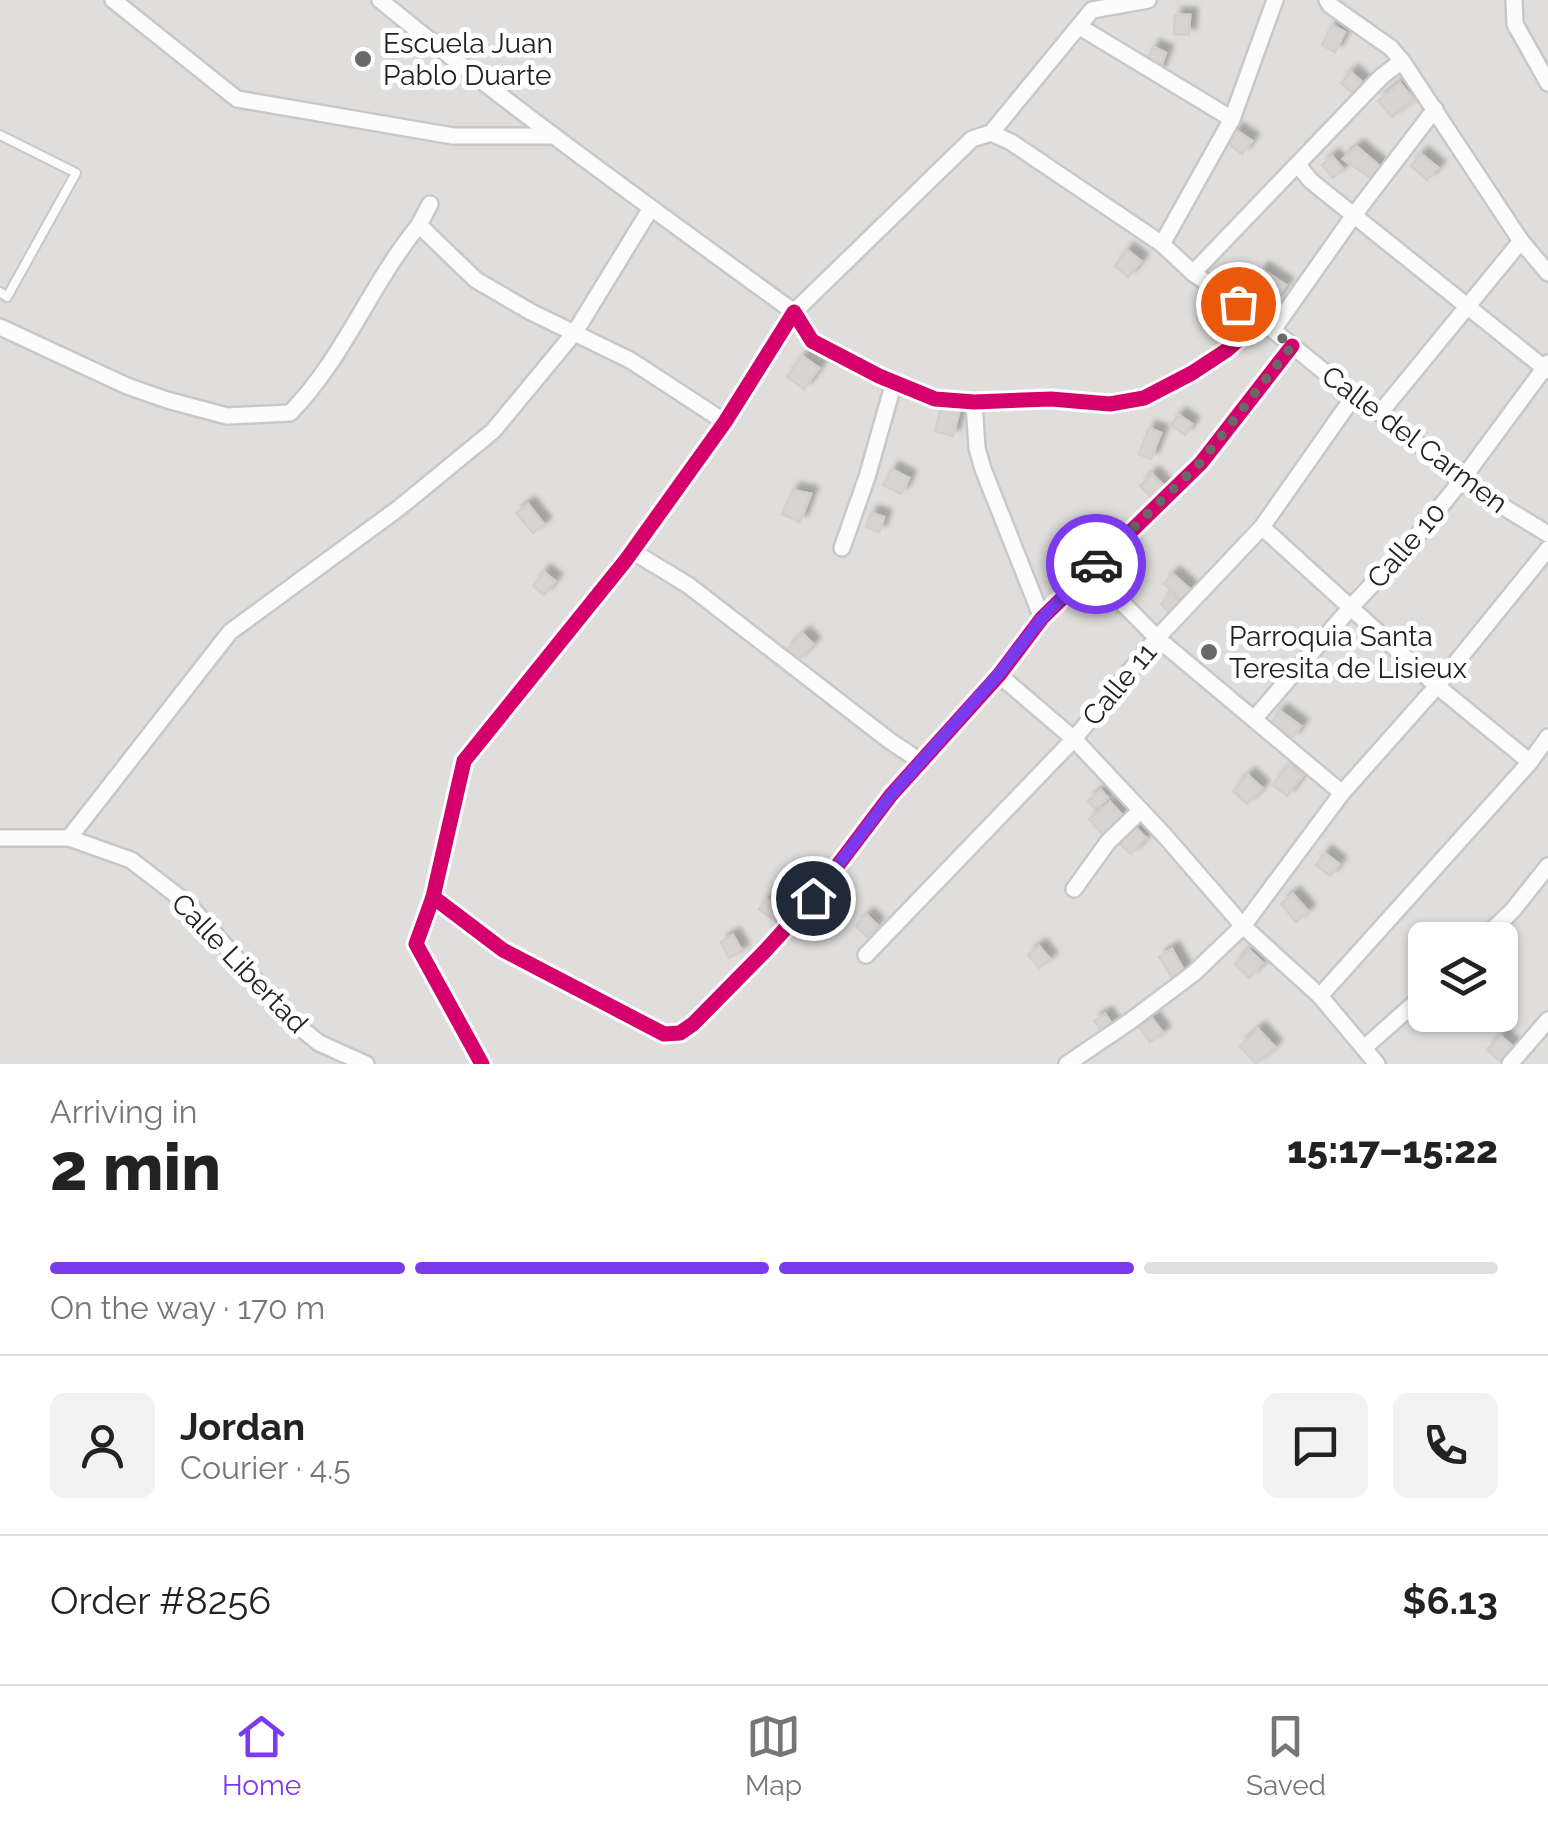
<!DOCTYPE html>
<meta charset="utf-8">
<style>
:root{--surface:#fff;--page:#f2f2f2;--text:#222;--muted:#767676;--line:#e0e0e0;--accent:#7c3aed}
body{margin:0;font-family:Raleway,sans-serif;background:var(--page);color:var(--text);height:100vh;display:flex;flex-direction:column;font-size:38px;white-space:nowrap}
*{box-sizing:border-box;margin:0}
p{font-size:32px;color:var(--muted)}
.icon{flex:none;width:55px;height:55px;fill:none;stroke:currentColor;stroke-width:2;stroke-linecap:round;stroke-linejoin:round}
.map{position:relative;height:1064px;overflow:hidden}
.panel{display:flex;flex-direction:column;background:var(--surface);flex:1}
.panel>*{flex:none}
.fabs{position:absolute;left:1408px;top:922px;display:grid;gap:20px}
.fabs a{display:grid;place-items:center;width:110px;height:110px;border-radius:15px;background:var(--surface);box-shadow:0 2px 8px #0004;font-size:50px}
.pin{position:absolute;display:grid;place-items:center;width:85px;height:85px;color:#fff;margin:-42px;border:5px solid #fff;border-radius:50%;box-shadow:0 2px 10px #0007}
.courier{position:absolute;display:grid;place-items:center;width:100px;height:100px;margin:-50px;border:8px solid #7c3aed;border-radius:50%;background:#fff;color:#222;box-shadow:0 2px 12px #0007}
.summary em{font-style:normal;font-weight:800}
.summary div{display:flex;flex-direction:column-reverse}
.summary{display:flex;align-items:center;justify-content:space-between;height:170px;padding:0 50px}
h1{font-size:65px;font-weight:800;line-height:75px}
.bar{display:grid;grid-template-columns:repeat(4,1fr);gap:15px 10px;align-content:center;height:120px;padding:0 50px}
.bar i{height:12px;border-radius:8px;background:var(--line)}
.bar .active{background:var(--accent)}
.bar p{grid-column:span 4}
.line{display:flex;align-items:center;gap:25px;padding:0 50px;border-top:2px solid var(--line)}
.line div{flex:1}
.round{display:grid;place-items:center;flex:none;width:105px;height:105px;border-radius:15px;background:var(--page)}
.menu{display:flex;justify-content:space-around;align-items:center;height:140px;border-top:2px solid var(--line);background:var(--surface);font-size:28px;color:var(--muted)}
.menu a{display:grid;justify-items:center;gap:5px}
.menu .active{color:var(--accent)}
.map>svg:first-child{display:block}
.residential{fill:#dfdedc;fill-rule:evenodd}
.building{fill:#d7d4d2;stroke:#d3d0cc;stroke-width:2.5;filter:url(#shadow)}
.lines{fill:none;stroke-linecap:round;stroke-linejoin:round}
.lane-casing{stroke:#c9c8c7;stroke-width:12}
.street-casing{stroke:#c9c8c7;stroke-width:20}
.lane{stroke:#fdfcfc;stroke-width:8}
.street{stroke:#fdfcfc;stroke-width:15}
.cycleway-casing{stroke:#fff;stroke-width:21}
.cycleway{stroke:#d6006c;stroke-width:15}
.done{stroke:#6a6968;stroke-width:10;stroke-dasharray:0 18}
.route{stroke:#7c3aed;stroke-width:12}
.poi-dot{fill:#6a6968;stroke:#fff;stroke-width:4}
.labels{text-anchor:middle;stroke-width:10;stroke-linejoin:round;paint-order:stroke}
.poi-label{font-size:28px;fill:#222;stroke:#fff;text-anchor:start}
.street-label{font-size:28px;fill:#222;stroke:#fff}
</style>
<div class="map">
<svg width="1548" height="1064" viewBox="0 0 1548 1064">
<defs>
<filter id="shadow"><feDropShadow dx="7" dy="-7" stdDeviation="2.5" flood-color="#0004"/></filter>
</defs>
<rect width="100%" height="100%" fill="#f0eeeb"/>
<path class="residential" d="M0,0h1548v1064h-1548zM1425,940h75v75h-75z"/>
<g class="building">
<path d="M1175,15h15l-1,20 -15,-1z"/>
<path d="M1332,25l13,7 -10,20 -13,-7z"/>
<path d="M1153,47l13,6 -8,20 -14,-6z"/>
<path d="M1351,72l13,12 -10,10 -13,-11z"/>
<path d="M1400,83l14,16 -22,18 -14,-16z"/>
<path d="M1236,130l16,11 -10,13 -15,-11z"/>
<path d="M1357,147l25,21 -10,11 -29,-20z"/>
<path d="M1421,154l17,14 -11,12 -16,-14z"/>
<path d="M1332,156l11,13 -10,9 -11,-13z"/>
<path d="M1127,250l14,11 -13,16 -13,-11z"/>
<path d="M1262,269l24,16 -12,17 -24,-16z"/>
<path d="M802,356l17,12 -15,21 -17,-12z"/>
<path d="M942,404l18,5 -7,27 -18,-5z"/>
<path d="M1179,415l13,9 -7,11 -14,-10z"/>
<path d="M1149,428l12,5 -10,26 -12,-5z"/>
<path d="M892,469l17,9 -8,16 -18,-9z"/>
<path d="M1152,474l13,13 -12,12 -13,-13z"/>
<path d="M793,490l18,4 -11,28 -18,-8z"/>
<path d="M528,504l16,20 -11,9 -17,-20z"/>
<path d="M871,513l13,4 -5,15 -13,-5z"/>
<path d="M544,572l11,9 -11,14 -11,-9z"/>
<path d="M1173,574l19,17 -9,10 -19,-17z"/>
<path d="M1171,593l12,12 -11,11 -11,-12z"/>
<path d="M803,634l10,10 -16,17 -11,-10z"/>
<path d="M1280,711l21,15 -9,12 -21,-15z"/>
<path d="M1289,764l14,11 -16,21 -14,-11z"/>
<path d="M1248,775l14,13 -15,16 -14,-13z"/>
<path d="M1101,790l7,8 -13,11 -7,-8z"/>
<path d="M1110,802l14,15 -21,18 -14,-16z"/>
<path d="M1135,827l11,11 -15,16 -12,-11z"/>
<path d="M1325,853l14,11 -9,12 -14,-11z"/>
<path d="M799,880l9,10 -9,8 -9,-9z"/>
<path d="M784,892l13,13 -9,10 -13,-13z"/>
<path d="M1293,894l15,17 -12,11 -15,-18z"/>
<path d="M767,899l18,14 -7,10 -19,-14z"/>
<path d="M867,915l10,10 -10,12 -11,-11z"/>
<path d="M733,935l9,16 -13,7 -8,-16z"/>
<path d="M1039,946l11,13 -11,9 -11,-13z"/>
<path d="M1172,949l13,23 -12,7 -14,-22z"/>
<path d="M1249,950l14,13 -14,15 -14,-14z"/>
<path d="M1105,1014l8,12 -10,7 -9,-12z"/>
<path d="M1152,1018l11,15 -13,9 -11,-15z"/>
<path d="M1258,1029l17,18 -19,17 -16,-18z"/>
<path d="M1501,1036l12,11 -13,14 -13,-11z"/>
</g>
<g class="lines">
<defs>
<path id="lane" d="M0,135l76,38 -69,124 -7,-5"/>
<g id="street">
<path d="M113,0l124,99 216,37h99"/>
<path d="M380,0c134,110 274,210 414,312l178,-173 19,-6 101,-123 56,-10"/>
<path d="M1327,0l3,5 61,43 11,13 119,180 27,32"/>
<path d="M1514,0l1,24 33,59"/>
<path d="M1080,27l152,92"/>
<path d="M991,133l20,9 151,102 31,29 80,57 81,66 26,17 50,40 31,28 87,53"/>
<path d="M1298,165l13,16 237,190"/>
<path d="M419,225l11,-21"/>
<path d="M1162,244l70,-125 43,-119"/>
<path d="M1193,273l189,-197 20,-15"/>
<path d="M0,327l127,59 40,14 60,16 63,-3c54,-55 80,-128 129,-188l57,55 55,32 99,48 95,62"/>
<path d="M1273,330l81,-115 81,-106"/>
<path d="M974,402l3,46 6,21 59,149"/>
<path d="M1380,413l141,-172"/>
<path d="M1262,527l175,159 93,76"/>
<path d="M842,548l25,-71 27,-95"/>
<path d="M632,551l56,34 202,156 30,20"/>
<path d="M1090,570l67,68 185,155"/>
<path d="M999,675l75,64 91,97 78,90 77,70 57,68"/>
<path d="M1254,719l97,-112 61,-65 49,-61 87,-118"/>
<path d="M0,838h69l62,22 57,44 104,117 27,22 47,21"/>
<path d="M69,838l161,-206 169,-124 94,-77 82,-99 76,-124"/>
<path d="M1074,889l34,-47 33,-32"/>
<path d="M433,897l70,53 161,84 16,-1 13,-9 73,-74 47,-52 78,-103 108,-120 43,-57 159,-155 91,-117"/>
<path d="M1482,940l31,-30 35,-44"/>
<path d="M866,955l208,-216 83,-101 105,-111 92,-131"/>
<path d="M1320,996l210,-234 18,-25"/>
<path d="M1364,1048l61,-54"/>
<path d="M482,1064l-66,-120 17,-47 31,-136 162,-201 99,-138 69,-110 18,29 67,35 56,23 39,3 77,-3 59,5 34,-6 48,-25 35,-23 33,-30"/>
<path d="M1067,1064l62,-42 65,-49 49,-47 99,-133 95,-107 111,-137"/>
<path d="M1510,1064l38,-44"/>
</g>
</defs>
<use href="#lane" class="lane-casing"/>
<use href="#street" class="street-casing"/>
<use href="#lane" class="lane"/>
<use href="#street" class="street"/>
<defs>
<g id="cycleway">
<path d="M433,897l70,53 161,84 16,-1 13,-9 73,-74 47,-52 78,-103 108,-120 43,-57 159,-155 91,-117"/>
<path d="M482,1064l-66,-120 17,-47 31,-136 162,-201 99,-138 69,-110 18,29 67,35 56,23 39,3 77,-3 59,5 34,-6 48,-25 35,-23 33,-30"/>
</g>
</defs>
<use href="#cycleway" class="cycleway-casing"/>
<use href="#cycleway" class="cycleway"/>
</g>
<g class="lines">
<path class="done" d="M1096,564l104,-101 92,-117 -54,-42"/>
<path class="route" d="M813,898l78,-103 107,-120 44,-57 54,-54"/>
</g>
<g class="poi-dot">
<circle cx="363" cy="59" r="10"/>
<circle cx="1209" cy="652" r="10"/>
</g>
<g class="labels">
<g class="poi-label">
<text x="383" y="53">Escuela Juan<tspan x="383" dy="32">Pablo Duarte</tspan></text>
<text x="1229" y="646">Parroquia Santa<tspan x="1229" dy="32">Teresita de Lisieux</tspan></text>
</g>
<g class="street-label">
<text transform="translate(1415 439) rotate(37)" y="10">Calle del Carmen</text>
<text transform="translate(1406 545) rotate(-49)" y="10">Calle 10</text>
<text transform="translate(1119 684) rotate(-50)" y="10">Calle 11</text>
<text transform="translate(240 963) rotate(46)" y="10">Calle Libertad</text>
</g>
</g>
</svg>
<div class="fabs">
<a><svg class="icon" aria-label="layers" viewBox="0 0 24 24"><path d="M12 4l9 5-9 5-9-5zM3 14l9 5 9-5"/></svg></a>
</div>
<div class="pin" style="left:1238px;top:304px;background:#ea580c"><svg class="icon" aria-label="bag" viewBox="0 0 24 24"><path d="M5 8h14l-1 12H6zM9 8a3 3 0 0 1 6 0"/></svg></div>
<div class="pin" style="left:813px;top:898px;background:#1f2937"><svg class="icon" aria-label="home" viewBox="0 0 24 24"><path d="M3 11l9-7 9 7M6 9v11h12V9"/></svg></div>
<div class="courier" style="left:1096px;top:564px"><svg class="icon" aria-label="car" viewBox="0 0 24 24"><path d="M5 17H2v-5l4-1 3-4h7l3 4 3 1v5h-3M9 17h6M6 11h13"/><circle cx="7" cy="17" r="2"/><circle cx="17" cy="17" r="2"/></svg></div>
</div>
<section class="panel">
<div class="summary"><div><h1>2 min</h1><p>Arriving in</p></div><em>15:17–15:22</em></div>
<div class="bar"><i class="active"></i><i class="active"></i><i class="active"></i><i></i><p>On the way · 170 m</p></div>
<div class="line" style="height:180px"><a class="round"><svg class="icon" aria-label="person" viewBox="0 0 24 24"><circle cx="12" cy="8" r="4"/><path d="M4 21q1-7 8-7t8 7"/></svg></a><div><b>Jordan</b><p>Courier · 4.5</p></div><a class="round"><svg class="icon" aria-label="chat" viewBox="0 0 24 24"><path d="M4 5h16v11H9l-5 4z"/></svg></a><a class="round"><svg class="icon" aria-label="phone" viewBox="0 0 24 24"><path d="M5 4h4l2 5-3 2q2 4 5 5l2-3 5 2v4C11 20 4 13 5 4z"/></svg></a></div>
<div class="line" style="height:130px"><div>Order #8256</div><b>$6.13</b></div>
</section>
<nav class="menu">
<a class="active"><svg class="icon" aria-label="home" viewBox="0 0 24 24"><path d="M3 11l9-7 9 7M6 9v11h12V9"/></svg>Home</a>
<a><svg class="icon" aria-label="map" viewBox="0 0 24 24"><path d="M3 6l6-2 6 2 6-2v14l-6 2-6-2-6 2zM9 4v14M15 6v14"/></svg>Map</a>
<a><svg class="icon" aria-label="saved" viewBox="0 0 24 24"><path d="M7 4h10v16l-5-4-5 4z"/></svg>Saved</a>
</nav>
